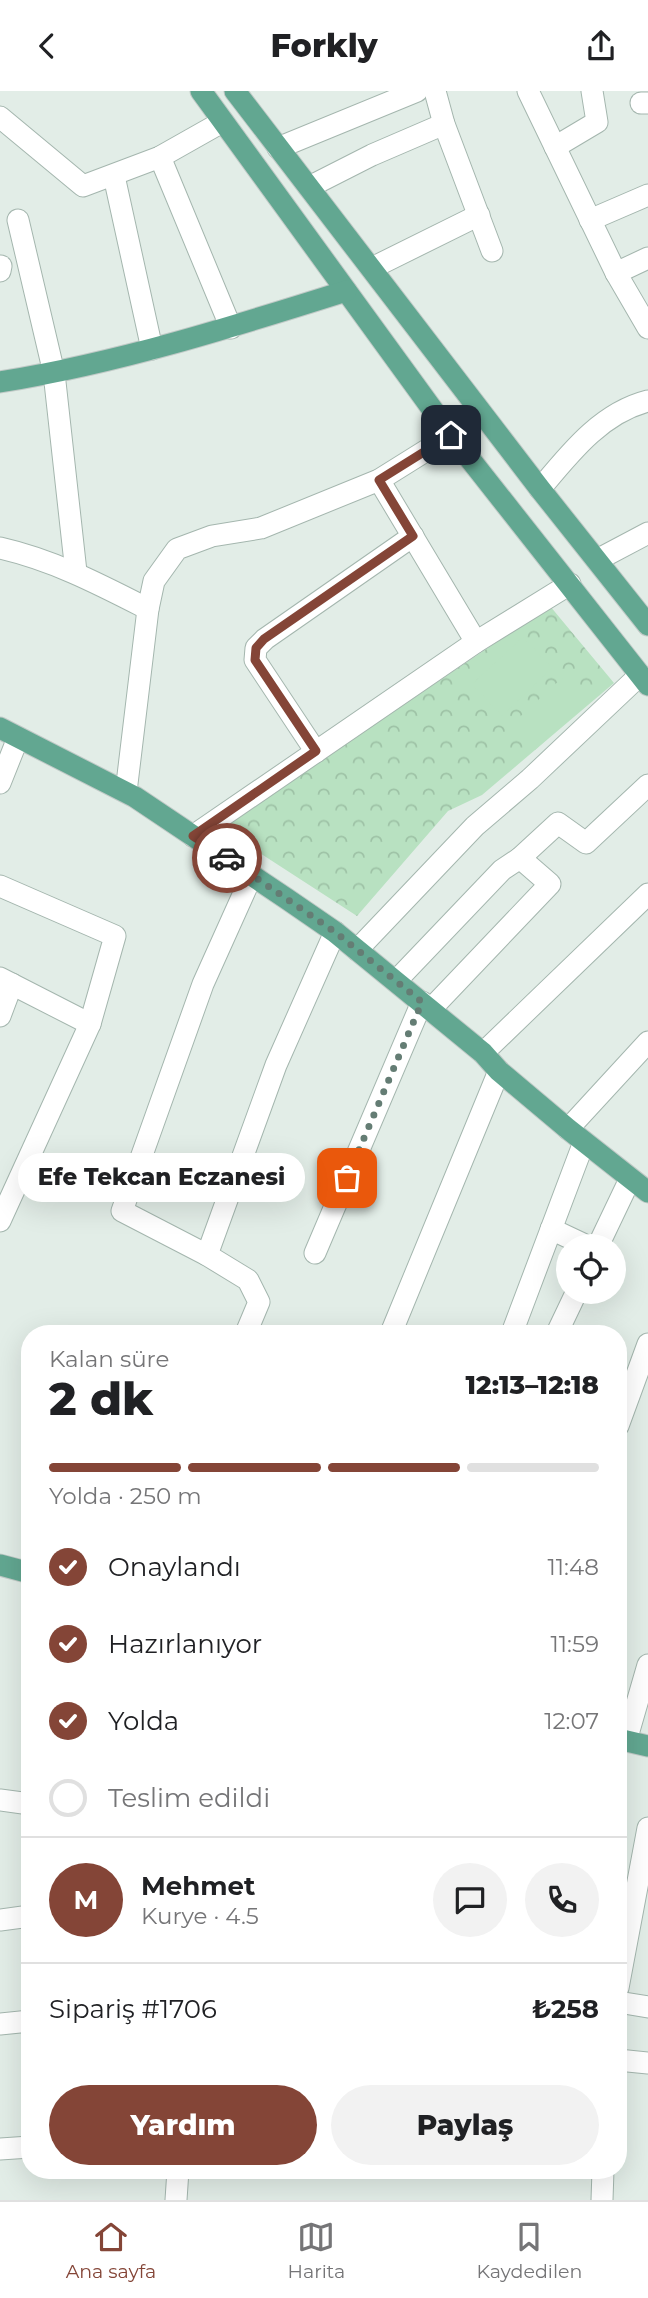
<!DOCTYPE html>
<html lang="tr">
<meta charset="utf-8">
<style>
:root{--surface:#fff;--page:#f2f2f2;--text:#202124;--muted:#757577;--line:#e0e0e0;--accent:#844537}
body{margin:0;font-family:Montserrat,sans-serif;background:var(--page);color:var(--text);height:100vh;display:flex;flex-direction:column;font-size:26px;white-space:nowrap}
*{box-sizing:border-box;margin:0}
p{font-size:23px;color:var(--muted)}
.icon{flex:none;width:38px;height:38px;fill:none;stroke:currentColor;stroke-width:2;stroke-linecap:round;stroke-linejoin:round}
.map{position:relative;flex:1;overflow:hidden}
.panel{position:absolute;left:21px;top:1234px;width:606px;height:854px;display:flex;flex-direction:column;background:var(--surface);border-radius:28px;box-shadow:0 7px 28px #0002}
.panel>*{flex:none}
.fabs{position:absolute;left:556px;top:1143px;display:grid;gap:14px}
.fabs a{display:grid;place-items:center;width:70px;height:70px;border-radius:50%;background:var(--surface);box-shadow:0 7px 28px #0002;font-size:35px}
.pin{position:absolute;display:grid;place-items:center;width:60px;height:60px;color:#fff;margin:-30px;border-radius:14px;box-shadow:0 4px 10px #0006}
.courier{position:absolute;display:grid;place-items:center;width:70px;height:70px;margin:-35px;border:5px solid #844537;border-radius:50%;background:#fff;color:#222;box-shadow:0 2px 9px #0007}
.bubble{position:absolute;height:49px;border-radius:24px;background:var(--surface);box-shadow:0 7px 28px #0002;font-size:23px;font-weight:800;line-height:49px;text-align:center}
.summary em{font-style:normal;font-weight:800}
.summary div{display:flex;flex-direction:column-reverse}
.summary{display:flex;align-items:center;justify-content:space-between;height:119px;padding:0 28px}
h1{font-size:46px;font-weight:800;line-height:52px}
.bar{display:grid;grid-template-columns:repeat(4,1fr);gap:10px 7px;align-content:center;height:84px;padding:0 28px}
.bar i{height:9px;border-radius:5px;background:var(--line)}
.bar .current{background:var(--accent)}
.bar p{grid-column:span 4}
.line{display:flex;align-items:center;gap:18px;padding:0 28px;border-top:2px solid var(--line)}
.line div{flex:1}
.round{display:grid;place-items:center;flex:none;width:74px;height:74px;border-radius:37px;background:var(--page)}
ol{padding:0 28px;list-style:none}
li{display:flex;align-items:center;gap:21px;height:77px}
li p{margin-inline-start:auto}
li .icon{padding:7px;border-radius:50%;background:var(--accent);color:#fff;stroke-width:4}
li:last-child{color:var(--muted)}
li i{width:38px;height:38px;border:4px solid var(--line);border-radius:50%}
.button{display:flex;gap:14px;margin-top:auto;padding:14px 28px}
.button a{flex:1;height:80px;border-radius:42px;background:var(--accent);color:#fff;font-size:28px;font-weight:800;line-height:80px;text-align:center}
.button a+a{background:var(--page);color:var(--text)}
header{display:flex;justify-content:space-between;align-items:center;height:91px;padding:0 28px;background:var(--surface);font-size:32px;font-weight:800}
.tab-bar{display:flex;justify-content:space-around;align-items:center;height:98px;border-top:2px solid var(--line);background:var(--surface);font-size:19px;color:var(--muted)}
.tab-bar a{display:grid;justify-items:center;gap:4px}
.tab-bar .current{color:var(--accent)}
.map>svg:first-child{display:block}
.park{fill:url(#park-crowns)}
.garden{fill:#b8e1c1}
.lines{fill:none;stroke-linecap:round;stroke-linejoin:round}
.minor-casing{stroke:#a4b6ae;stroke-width:23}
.major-casing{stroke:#c1cac7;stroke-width:23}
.minor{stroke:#fff;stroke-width:21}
.major{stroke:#62a791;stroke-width:21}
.done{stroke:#647d74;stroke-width:7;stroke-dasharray:0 12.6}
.route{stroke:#844537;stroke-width:9}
</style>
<header><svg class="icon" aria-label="back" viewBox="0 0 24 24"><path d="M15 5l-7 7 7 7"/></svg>Forkly<svg class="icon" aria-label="share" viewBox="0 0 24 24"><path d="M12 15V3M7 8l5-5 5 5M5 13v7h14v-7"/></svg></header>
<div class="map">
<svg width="648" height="2109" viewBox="0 0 648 2109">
<defs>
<pattern id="park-crowns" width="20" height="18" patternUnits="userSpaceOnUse" patternTransform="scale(1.75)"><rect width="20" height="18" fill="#b8e1c1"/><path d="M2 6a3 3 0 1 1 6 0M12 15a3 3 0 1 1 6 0" fill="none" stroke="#9ec2a6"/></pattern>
</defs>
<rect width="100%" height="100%" fill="#e2ede7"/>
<path class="park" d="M550,515l64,77 -132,112 -34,16 -91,105 -136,-88z"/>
<g class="garden">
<path d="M523,546l29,31 -50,48 -30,-32z"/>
<path d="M562,587l23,25 -50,47 -24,-25z"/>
</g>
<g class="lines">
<defs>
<g id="minor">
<path d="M435,0l9,33 48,127"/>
<path d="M528,0l88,182 32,55"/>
<path d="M641,12h7"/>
<path d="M0,26l83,69 77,-29 62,-35"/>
<path d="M555,56l42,-25 -5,-31"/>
<path d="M278,57l139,-57"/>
<path d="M160,66l71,171"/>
<path d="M114,85l38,173"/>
<path d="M309,96l63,-32 72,-31"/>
<path d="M18,129l36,153 22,199"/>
<path d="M590,129l58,-25"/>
<path d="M372,177l107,-53"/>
<path d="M0,180l1,-5"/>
<path d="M616,182l32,-15"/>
<path d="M379,389l97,162"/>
<path d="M540,398c30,-36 61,-76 108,-88"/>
<path d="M0,457c53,12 99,36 148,61"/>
<path d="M597,469l51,-27"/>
<path d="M316,661l-61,-92 1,-12 9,-9 148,-103"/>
<path d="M0,692l18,-45"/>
<path d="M126,701l22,-183 6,-28 23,-32 35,-13 49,-8 118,-48 72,-45"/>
<path d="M193,745l283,-194 94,-58"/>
<path d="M0,795l115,50 -25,88 -90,197"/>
<path d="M357,859l118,-124 55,-47 110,-104"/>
<path d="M0,887l90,46"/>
<path d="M396,890l106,-111 18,-12"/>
<path d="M430,919l120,-126 -30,-26 38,-35 28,20 62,-58"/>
<path d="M0,925l12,-32"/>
<path d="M483,962l165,-159"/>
<path d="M568,1038l80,-87"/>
<path d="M551,1138l36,17"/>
<path d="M598,1155l32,-67"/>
<path d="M315,1162l107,-251"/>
<path d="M207,1164l69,-190 59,-133"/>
<path d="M246,1242l13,-31 -11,-22 -41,-25 -85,-44 81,-227 49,-109"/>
<path d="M391,1242l108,-262"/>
<path d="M512,1242l72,-191"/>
<path d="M557,1242l20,-42"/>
<path d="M618,1335l30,-82"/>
<path d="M626,1650l22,-76"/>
<path d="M0,1709l30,4"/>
<path d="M0,1829l30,-4"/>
<path d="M618,1897l30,-160"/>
<path d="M618,1911l30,5"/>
<path d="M0,1933l30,-3"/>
<path d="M618,1969l30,3"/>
<path d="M0,2058l30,-2"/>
<path d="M176,2109l2,-30"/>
<path d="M602,2109l1,-30"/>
</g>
<g id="major">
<path d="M201,0l250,344 197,250"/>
<path d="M235,0l305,398 108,136"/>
<path d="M0,291c118,-19 232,-55 346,-91"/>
<path d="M0,637l135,69 152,102 48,33 148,121 16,18 69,58 80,63"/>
<path d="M0,1474l30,8"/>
<path d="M618,1648l30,7"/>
</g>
</defs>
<use href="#minor" class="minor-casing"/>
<use href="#major" class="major-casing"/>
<use href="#minor" class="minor"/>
<use href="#major" class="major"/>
</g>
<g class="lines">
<path class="done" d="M227,767l108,74 87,70 -75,176"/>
<path class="route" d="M227,767l-34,-22 123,-85 -61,-91 1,-12 8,-9 149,-103 -34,-56 72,-45"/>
</g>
</svg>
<div class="fabs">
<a><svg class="icon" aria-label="locate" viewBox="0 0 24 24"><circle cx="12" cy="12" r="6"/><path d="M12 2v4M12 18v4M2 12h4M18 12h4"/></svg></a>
</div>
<div class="pin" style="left:347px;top:1087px;background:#ea580c"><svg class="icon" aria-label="bag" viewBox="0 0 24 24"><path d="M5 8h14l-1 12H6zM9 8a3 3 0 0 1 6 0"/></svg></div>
<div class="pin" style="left:451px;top:344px;background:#1f2937"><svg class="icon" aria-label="home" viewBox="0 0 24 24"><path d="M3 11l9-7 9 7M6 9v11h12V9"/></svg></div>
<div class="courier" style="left:227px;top:767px"><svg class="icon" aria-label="car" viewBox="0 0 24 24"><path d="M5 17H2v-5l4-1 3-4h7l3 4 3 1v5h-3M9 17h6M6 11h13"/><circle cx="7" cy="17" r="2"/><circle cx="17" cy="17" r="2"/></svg></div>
<div class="bubble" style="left:18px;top:1062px;width:287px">Efe Tekcan Eczanesi</div>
<section class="panel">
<div class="summary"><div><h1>2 dk</h1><p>Kalan süre</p></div><em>12:13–12:18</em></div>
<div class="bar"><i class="current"></i><i class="current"></i><i class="current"></i><i></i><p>Yolda · 250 m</p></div>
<ol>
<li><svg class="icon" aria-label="check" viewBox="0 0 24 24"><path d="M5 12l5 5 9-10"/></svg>Onaylandı<p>11:48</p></li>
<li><svg class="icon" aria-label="check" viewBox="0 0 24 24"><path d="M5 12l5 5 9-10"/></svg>Hazırlanıyor<p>11:59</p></li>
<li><svg class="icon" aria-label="check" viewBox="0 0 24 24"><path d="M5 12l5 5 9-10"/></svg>Yolda<p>12:07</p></li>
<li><i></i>Teslim edildi</li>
</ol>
<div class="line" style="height:126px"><b class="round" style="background:var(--accent);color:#fff">M</b><div><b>Mehmet</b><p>Kurye · 4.5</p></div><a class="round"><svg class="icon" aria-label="chat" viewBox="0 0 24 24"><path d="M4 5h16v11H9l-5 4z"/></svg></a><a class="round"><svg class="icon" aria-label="phone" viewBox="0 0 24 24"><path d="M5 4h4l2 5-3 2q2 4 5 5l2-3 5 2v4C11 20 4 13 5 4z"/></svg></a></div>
<div class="line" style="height:91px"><div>Sipariş #1706</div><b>₺258</b></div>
<div class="button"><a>Yardım</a><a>Paylaş</a></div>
</section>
</div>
<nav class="tab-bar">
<a class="current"><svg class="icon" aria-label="home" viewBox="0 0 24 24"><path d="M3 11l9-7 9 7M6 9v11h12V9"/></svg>Ana sayfa</a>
<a><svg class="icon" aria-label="map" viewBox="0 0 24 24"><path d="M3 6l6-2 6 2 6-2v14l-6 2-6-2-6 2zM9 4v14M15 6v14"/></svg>Harita</a>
<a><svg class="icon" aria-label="saved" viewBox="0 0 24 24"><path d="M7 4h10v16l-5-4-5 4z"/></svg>Kaydedilen</a>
</nav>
